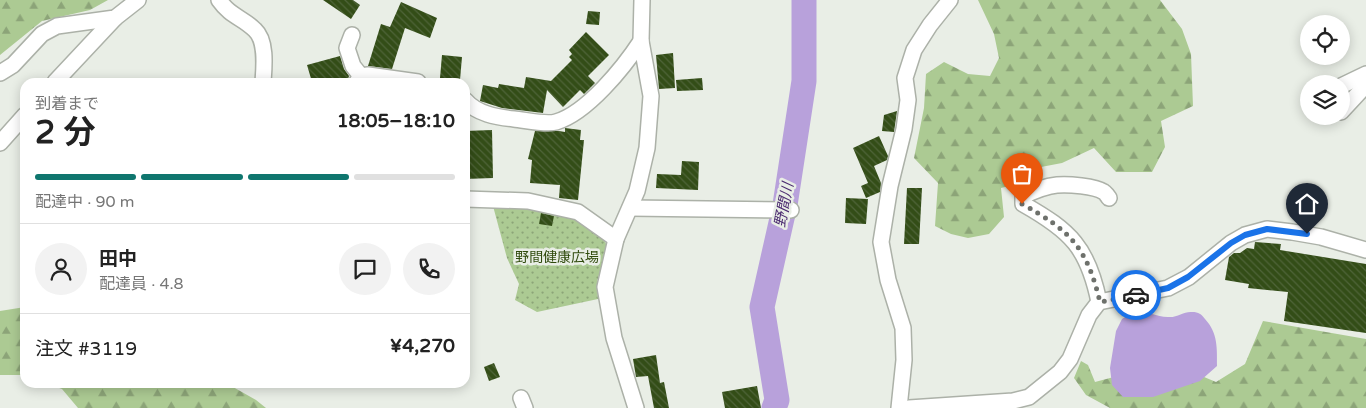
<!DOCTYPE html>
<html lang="ja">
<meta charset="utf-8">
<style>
:root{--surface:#fff;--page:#f2f2f2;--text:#222;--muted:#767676;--line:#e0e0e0;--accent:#0f766e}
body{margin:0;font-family:"Varela Round","Noto Sans JP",sans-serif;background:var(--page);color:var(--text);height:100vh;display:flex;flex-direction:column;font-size:19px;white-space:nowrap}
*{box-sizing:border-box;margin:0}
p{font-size:16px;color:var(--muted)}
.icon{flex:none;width:28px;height:28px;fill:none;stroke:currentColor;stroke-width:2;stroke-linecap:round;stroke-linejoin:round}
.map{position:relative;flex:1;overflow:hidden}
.panel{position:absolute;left:20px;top:78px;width:450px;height:310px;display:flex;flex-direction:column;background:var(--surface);border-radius:15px;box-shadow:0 2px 12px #0003}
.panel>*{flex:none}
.buttons{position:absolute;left:1300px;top:15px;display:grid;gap:10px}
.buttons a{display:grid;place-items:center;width:50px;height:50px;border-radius:50%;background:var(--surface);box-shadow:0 2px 12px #0003;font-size:25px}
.pin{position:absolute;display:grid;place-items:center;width:42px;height:42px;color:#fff;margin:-51px -21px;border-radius:50% 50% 50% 0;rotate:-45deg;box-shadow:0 0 5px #0007}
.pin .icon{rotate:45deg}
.courier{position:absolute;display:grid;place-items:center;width:50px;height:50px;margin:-25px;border:4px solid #1a73e8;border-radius:50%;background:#fff;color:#222;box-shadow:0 1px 6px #0007}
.summary em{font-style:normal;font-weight:700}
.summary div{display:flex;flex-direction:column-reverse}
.summary{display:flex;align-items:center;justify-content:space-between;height:85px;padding:0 15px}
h1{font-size:32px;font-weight:700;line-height:38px}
.bar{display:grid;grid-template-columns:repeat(4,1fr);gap:8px 5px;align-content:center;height:60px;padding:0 15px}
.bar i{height:6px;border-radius:4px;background:var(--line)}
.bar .current{background:var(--accent)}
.bar p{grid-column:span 4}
.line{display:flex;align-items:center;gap:12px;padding:0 15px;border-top:1px solid var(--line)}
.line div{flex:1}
.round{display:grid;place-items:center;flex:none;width:52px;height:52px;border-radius:26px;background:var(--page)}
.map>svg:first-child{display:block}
.forest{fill:url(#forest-firs)}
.park{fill:url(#park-dots)}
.water{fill:#b8a1db}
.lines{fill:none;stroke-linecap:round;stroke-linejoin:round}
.river{stroke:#b8a1db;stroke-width:25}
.building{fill:url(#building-back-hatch)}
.minor-casing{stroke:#acb1a8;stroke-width:18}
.minor{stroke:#fff;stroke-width:15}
.done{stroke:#6e716c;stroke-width:5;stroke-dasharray:0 9}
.route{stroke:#1a73e8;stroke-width:6}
.labels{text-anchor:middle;stroke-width:5;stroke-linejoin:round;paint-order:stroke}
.park-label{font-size:14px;fill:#2f4a0c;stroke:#e9eee6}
.water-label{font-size:15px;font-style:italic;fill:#4c2c71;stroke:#e9eee6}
</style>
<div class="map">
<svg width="1366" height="408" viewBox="0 0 1366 408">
<defs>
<pattern id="forest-firs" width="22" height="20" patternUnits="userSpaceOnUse" patternTransform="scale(1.25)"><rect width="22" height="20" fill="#acca93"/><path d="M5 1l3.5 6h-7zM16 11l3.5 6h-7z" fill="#8ca478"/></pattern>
<pattern id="park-dots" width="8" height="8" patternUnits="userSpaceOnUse" patternTransform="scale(1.25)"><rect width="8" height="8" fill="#acca93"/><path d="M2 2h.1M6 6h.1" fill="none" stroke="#8ca478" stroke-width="1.8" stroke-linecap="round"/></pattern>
<pattern id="building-back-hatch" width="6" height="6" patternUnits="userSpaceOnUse" patternTransform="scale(1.25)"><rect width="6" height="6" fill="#334d17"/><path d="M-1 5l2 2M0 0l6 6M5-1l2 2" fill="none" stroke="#4f6439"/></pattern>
</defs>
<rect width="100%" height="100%" fill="#e9eee6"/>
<g class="forest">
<path d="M0,0h108l-18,10 -48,11 -42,34z"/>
<path d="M978,0h182l22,29 9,25 2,52 -32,15 4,26 -13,25h-36l-22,-24 -32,15 -21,4 -16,15 -24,6 3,29 -15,17 -21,4 -17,-4 -16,-8 3,-43 -24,-25 10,-50 2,-34 18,-12 24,12 22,2 9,-18 -5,-24z"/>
<path d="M25,307v68h-25v-64z"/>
<path d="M1263,321l103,18v69h-256l-24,-13 -12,-17 7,-17 7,4 7,17 30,-8 60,-5 31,13 29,-18z"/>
<path d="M45,383h181l30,17 10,8h-188l-16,-19z"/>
</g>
<path class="park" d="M513,204l63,10 26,21 5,11 -10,36 1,17 -61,13 -22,-12 4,-16 -12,-26 -14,-52z"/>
<path class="water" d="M1137,310c11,1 21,8 33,7 8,0 15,-6 22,-5 7,0 9,2 13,7 13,14 12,29 12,47l-17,15 -47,16h-30l-11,-12 -2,-17 6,-37 6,-12z"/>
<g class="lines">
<path class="river" d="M774,408l3,-8 -15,-93 23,-102 19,-124v-81"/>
</g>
<g class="building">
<path d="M323,0h30l7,5 -9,14z"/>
<path d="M401,2l36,16 -7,20 -25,-10 -13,41 -24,-3 13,-42 9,3z"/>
<path d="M588,11l12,1 -1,13 -13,-1z"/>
<path d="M586,32l23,23 -21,21 7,7 -11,11 -4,-4 -17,17 -16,-17 -4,23 -41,-5 -22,-7 3,-16 15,3 1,-4 25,4 2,-11 25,4 21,-21 -3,-3 3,-3 -3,-4z"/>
<path d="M673,53l2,35 -16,1 -3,-34z"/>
<path d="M442,55l20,2 -2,23 -20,-2z"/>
<path d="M340,56l4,13 5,7 -1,3 -14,3h-22l-5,-17z"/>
<path d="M702,78l1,12 -26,1 -1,-11z"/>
<path d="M897,111l-3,21 -12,-1 2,-16z"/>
<path d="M565,128l16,2 -1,10h4l-6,60 -19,-2 1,-13 -30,-2 2,-23 -4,-1 7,-28h24l6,1z"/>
<path d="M492,130l1,48 -28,1v-48z"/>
<path d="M879,136l9,20 -1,4 -13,6 7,17 -1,9 -14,6 -5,-12 7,-3 -15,-35z"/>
<path d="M682,161l17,1 -1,28 -42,-2 1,-14 24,1z"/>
<path d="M907,188h15l-3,56h-15z"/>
<path d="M846,198l22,1 -2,25 -21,-1z"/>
<path d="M541,213l13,3 -2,10 -13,-2z"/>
<path d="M1255,242l26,2 -1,6 86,14v69l-82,-12 4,-29 -40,-4 1,-4 -24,-4 4,-23 5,-4h6l7,-5 7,1z"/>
<path d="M656,355l4,28 4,-1 5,26h-15l-6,-32 -12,1 -3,-18z"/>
<path d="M494,363l6,14 -11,4 -5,-14z"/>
<path d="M757,386l4,22h-36l-3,-16z"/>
</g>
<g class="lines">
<defs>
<g id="minor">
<path d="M219,0c12,17 23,17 36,30 12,11 9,38 8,52"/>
<path d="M352,35l-5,13 6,18 8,10"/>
<path d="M0,73l13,-8 29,-31 15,-8 58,-8 23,-18"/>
<path d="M55,82l60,-64"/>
<path d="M357,82l4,-6 7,-1 50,7"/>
<path d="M1341,86l25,-12"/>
<path d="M465,100c12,14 31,17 49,19 11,1 32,6 42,3 31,-9 68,-55 85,-81"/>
<path d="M1341,112l25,-27"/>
<path d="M0,143l25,-28"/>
<path d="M465,199l63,2 50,11 38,27"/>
<path d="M630,208l161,2"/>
<path d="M1099,302c-11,-54 -28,-71 -76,-98v-8c11,-5 22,-10 34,-11 11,-1 38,1 47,7 1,0 5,6 5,6"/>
<path d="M521,398l4,10"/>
<path d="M636,408l-22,-70 -9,-51 11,-48 21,-48 10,-43 4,-52 -10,-55 1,-41"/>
<path d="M899,408l5,-48 -1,-32 -15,-48 -7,-38 9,-56 14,-57 4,-29 -3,-22 9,-28 16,-25 20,-25"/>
<path d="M909,408l104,-7 16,-4 31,-25 10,-13 19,-44 10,-13 69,-14 21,-11 42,-34 14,-8 22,-6 25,3 29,5 45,13"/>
</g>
</defs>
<use href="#minor" class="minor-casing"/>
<use href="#minor" class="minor"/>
</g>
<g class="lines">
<path class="done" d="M1022,204c49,27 65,44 78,98l36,-7"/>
<path class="route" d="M1136,295l32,-7 20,-11 43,-34 14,-8 22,-6 40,5"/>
</g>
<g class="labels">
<g class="park-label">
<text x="557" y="262">野間健康広場</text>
</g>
<g class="water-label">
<text transform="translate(784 205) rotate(-79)" y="5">野間川</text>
</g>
</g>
</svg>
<div class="buttons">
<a><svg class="icon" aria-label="locate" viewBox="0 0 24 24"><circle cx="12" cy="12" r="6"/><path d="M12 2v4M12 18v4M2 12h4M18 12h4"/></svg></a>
<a><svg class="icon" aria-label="layers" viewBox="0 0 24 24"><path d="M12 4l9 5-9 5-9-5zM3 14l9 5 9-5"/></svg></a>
</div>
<div class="pin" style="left:1022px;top:204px;background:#ea580c"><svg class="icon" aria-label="bag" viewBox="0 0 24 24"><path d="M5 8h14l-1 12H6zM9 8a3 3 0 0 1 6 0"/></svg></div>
<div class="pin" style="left:1307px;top:234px;background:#1f2937"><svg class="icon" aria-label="home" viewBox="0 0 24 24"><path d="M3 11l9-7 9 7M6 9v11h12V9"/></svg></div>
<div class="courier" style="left:1136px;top:295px"><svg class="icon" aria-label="car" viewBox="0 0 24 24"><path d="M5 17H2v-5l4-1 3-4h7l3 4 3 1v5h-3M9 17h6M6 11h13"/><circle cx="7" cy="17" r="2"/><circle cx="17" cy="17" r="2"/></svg></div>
<section class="panel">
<div class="summary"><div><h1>2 分</h1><p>到着まで</p></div><em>18:05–18:10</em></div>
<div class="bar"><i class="current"></i><i class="current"></i><i class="current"></i><i></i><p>配達中 · 90 m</p></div>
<div class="line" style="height:90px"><a class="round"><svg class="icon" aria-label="person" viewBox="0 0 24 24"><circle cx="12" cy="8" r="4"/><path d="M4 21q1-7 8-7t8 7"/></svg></a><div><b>田中</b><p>配達員 · 4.8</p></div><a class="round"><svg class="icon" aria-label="chat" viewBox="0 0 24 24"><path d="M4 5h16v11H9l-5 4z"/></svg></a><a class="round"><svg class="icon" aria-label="phone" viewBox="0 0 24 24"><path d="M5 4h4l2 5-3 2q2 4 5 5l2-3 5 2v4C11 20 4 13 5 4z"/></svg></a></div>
<div class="line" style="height:65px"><div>注文 #3119</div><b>¥4,270</b></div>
</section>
</div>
